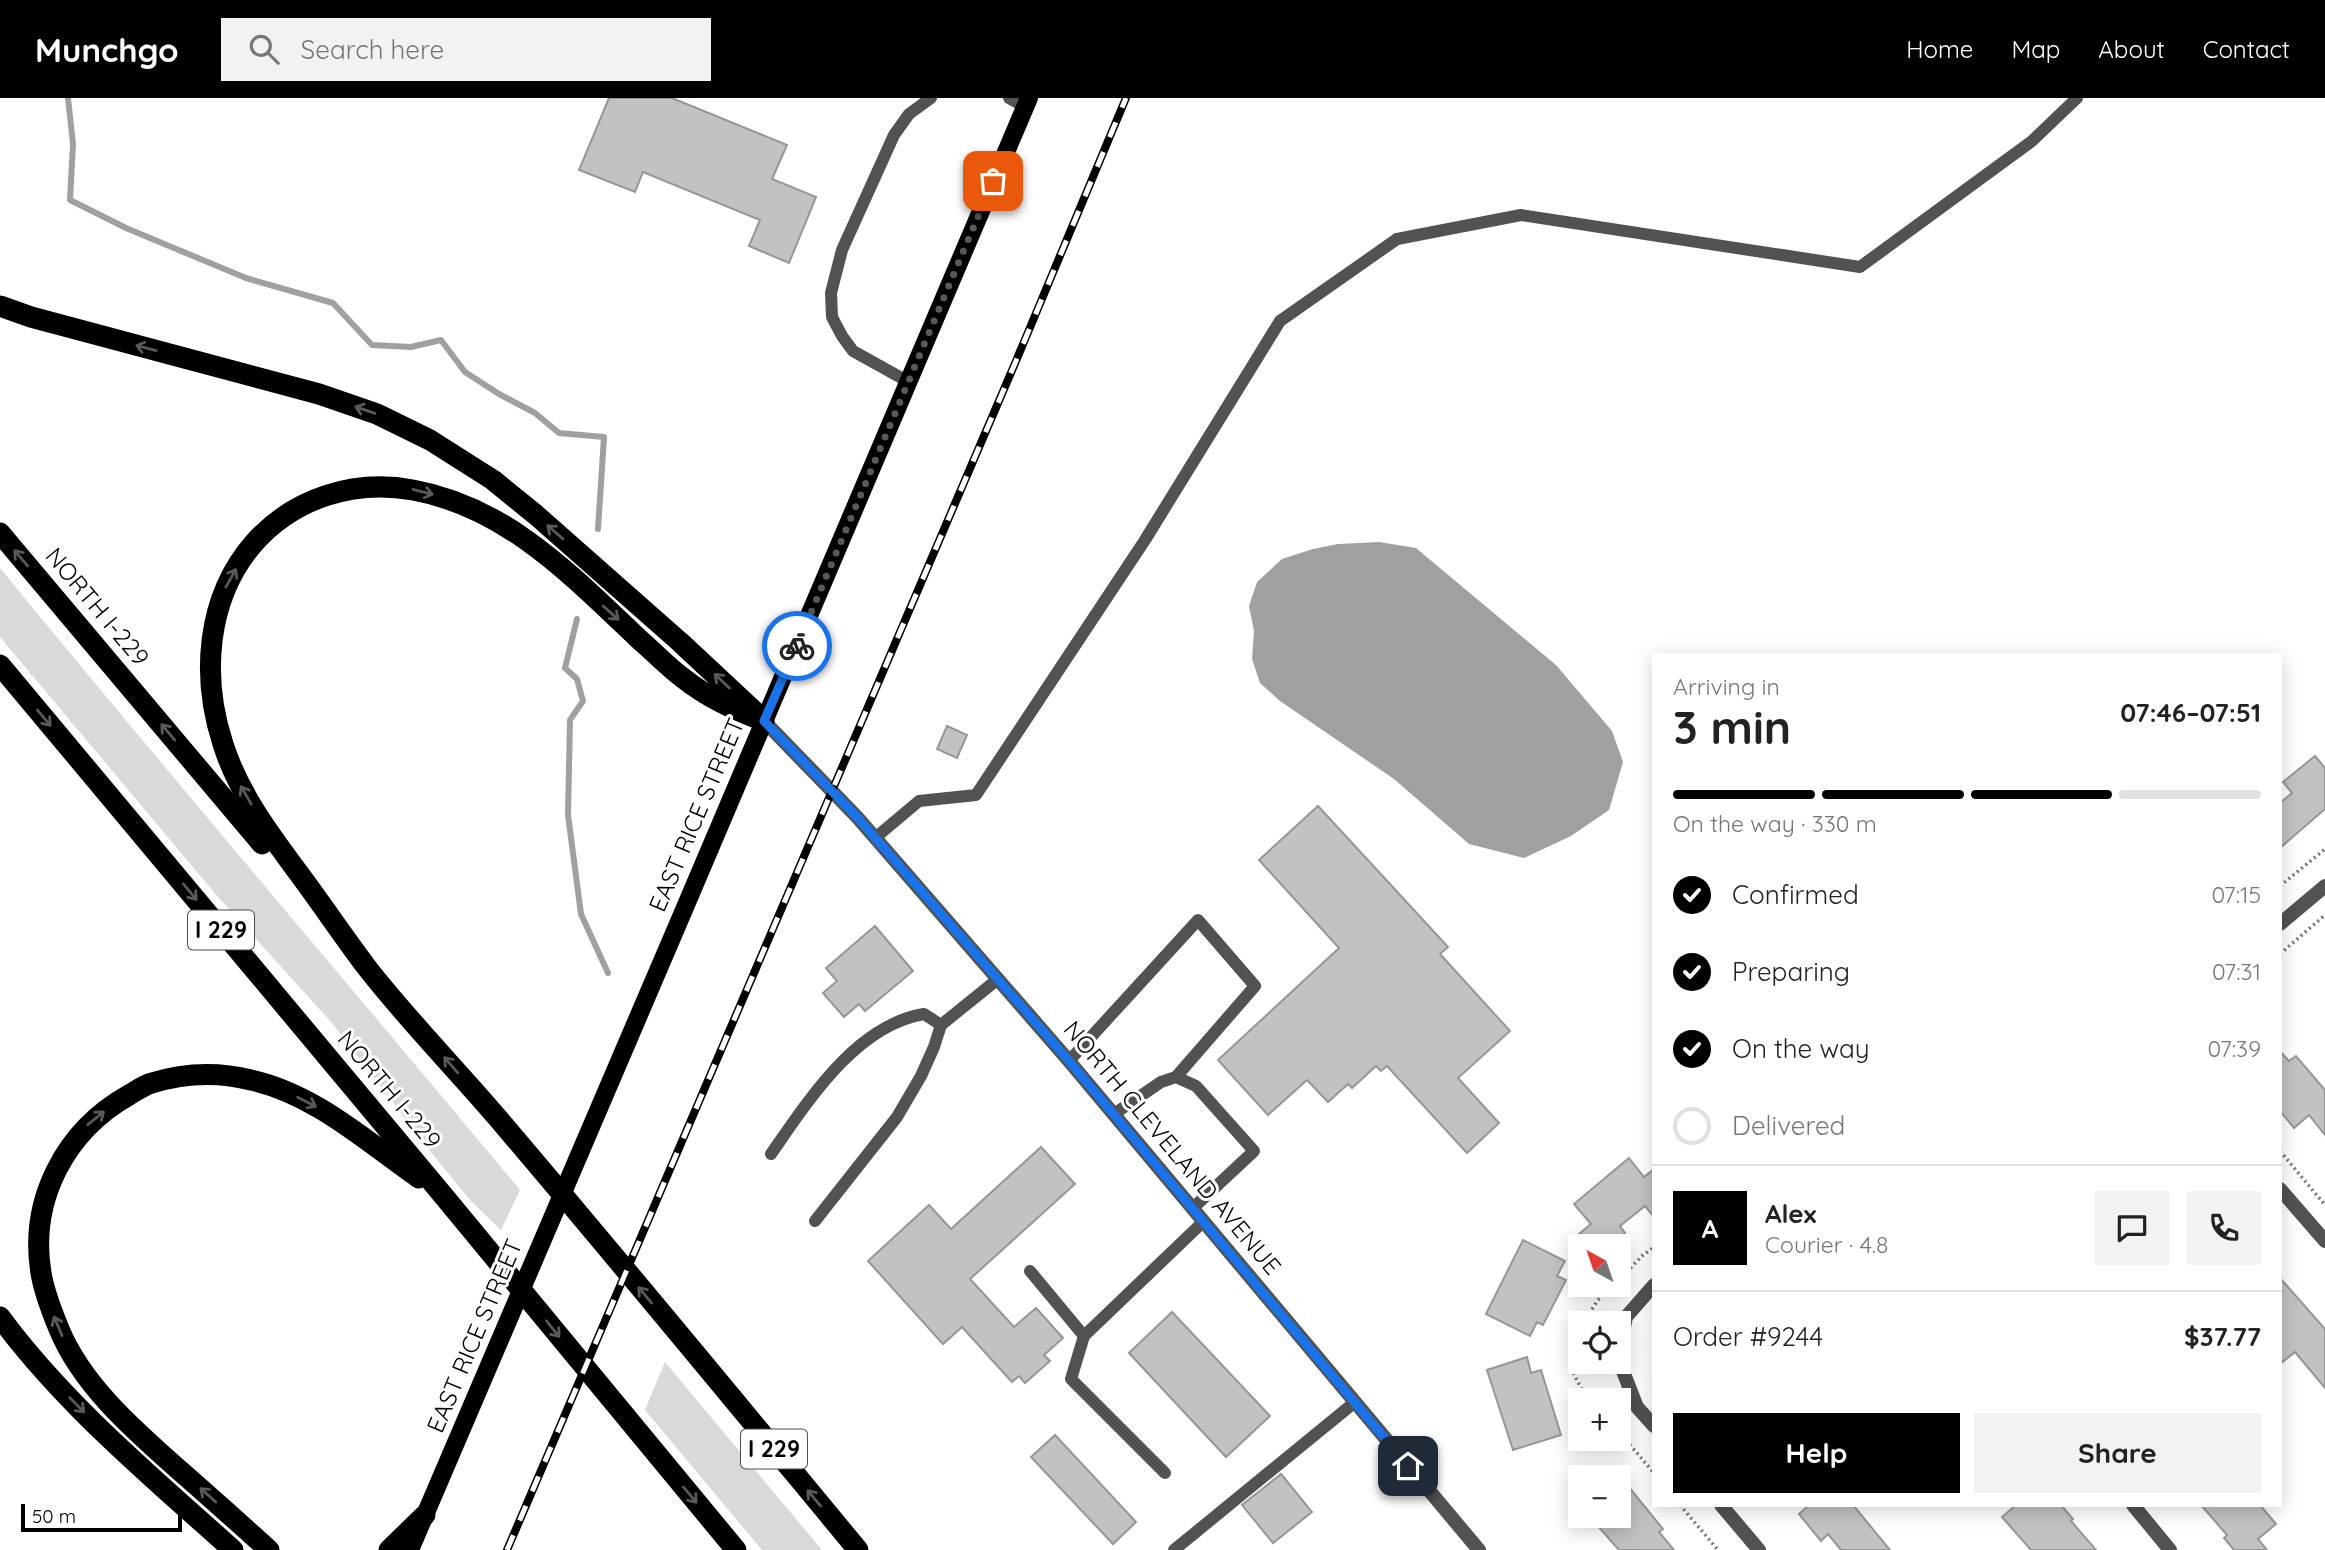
<!DOCTYPE html>
<meta charset="utf-8">
<style>
:root{--surface:#fff;--page:#f2f2f2;--text:#222;--muted:#767676;--line:#e0e0e0;--accent:#000}
body{margin:0;font-family:Quicksand,sans-serif;background:var(--page);color:var(--text);height:100vh;display:flex;flex-direction:column;font-size:26px;white-space:nowrap}
*{box-sizing:border-box;margin:0}
p{font-size:23px;color:var(--muted)}
.icon{flex:none;width:38px;height:38px;fill:none;stroke:currentColor;stroke-width:2;stroke-linecap:round;stroke-linejoin:round}
.map{position:relative;flex:1;overflow:hidden}
.drawer{position:absolute;left:1652px;top:555px;width:630px;height:854px;display:flex;flex-direction:column;background:var(--surface);border-radius:0px;box-shadow:0 4px 18px #0003}
.drawer>*{flex:none}
.needle{width:46px;rotate:320deg}
.fabs{position:absolute;left:1568px;top:1136px;display:grid;gap:14px}
.fabs a{display:grid;place-items:center;width:63px;height:63px;border-radius:0px;background:var(--surface);box-shadow:0 4px 18px #0003;font-size:35px}
.scale{position:absolute;left:21px;bottom:18px;width:161px;box-sizing:border-box;padding-left:7px;border:4px solid #000;border-top:0;font-size:19px;line-height:24px;white-space:nowrap;color:#000;-webkit-text-stroke:5px #fff;paint-order:stroke}
.pin{position:absolute;display:grid;place-items:center;width:60px;height:60px;color:#fff;margin:-30px;border-radius:14px;box-shadow:0 4px 10px #0006}
.courier{position:absolute;display:grid;place-items:center;width:70px;height:70px;margin:-35px;border:5px solid #1a73e8;border-radius:50%;background:#fff;color:#222;box-shadow:0 2px 9px #0007}
.summary em{font-style:normal;font-weight:700}
.summary div{display:flex;flex-direction:column-reverse}
.summary{display:flex;align-items:center;justify-content:space-between;height:119px;padding:0 21px}
h1{font-size:46px;font-weight:700;line-height:52px}
.bar{display:grid;grid-template-columns:repeat(4,1fr);gap:10px 7px;align-content:center;height:84px;padding:0 21px}
.bar i{height:9px;border-radius:5px;background:var(--line)}
.bar .selected{background:var(--accent)}
.bar p{grid-column:span 4}
.line{display:flex;align-items:center;gap:18px;padding:0 21px;border-top:2px solid var(--line)}
.line div{flex:1}
.round{display:grid;place-items:center;flex:none;width:74px;height:74px;border-radius:0px;background:var(--page)}
ol{padding:0 21px;list-style:none}
li{display:flex;align-items:center;gap:21px;height:77px}
li p{margin-inline-start:auto}
li .icon{padding:7px;border-radius:50%;background:var(--accent);color:#fff;stroke-width:4}
li:last-child{color:var(--muted)}
li i{width:38px;height:38px;border:4px solid var(--line);border-radius:50%}
.primary-button{display:flex;gap:14px;margin-top:auto;padding:14px 21px}
.primary-button a{flex:1;height:80px;border-radius:0px;background:var(--accent);color:#fff;font-size:28px;font-weight:700;line-height:80px;text-align:center}
.primary-button a+a{background:var(--page);color:var(--text)}
header{display:flex;align-items:center;gap:42px;box-sizing:border-box;height:98px;padding:0 35px;background:var(--accent);color:#fff}
header strong{font-size:33px}
nav{display:flex;gap:38px;margin-inline-start:auto;font-size:24px}
.search{width:490px;height:63px;background:var(--page);display:flex;align-items:center;gap:18px;box-sizing:border-box;padding:0 24px;border-radius:0px;color:var(--muted);font-size:26px}
.map>svg:first-child{display:block}
.green{fill:#d9d9d9}
.water{fill:#a0a0a0}
.lines{fill:none;stroke-linecap:round;stroke-linejoin:round}
.stream{stroke:#a0a0a0;stroke-width:6}
.building{fill:#c2c2c2;stroke:#969696;stroke-width:2}
.path{stroke:#747474;stroke-width:3.5;stroke-dasharray:2 3.5;stroke-linecap:butt}
.service{stroke:#525252;stroke-width:12}
.minor{stroke:#525252;stroke-width:14}
.tertiary{stroke:#525252;stroke-width:14}
.primary{stroke:#000;stroke-width:18}
.motorway{stroke:#000;stroke-width:21}
.rail-casing{stroke:#000;stroke-width:8}
.rail{stroke:#fff;stroke-width:5;stroke-dasharray:16;stroke-linecap:butt}
.oneway{stroke:#595959}
.done{stroke:#595959;stroke-width:7;stroke-dasharray:0 12.6}
.route{stroke:#1a73e8;stroke-width:9}
.labels{text-anchor:middle;stroke-width:6;stroke-linejoin:round;paint-order:stroke}
.shield{fill:#fff;stroke:#4c4c4c;stroke-width:2}
.shield-label{font-size:23px;font-weight:bold;fill:#000}
.street-label{font-size:24px;fill:#000;stroke:#fff}
</style>
<header>
<strong>Munchgo</strong>
<div class="search"><svg class="icon" aria-label="search" viewBox="0 0 24 24"><circle cx="10" cy="10" r="6"/><path d="M15 15l6 6"/></svg>Search here</div>
<nav><a>Home</a><a>Map</a><a>About</a><a>Contact</a></nav>
</header>
<div class="map">
<svg width="2325" height="1452" viewBox="0 0 2325 1452">
<rect width="100%" height="100%" fill="#fff"/>
<g class="green">
<path d="M0,470c171,209 347,414 520,622l-19,40 -30,-29 -37,-45 -102,-133 -114,-126 -218,-260z"/>
<path d="M665,1264l157,188h-60l-117,-140z"/>
</g>
<path class="water" d="M1379,444l37,6 140,117 56,66 11,31 -14,48 -38,26 -47,22 -55,-14 -75,-65 -114,-78 -20,-18 -8,-24 2,-28 -5,-25 8,-24 25,-23 31,-10 25,-5z"/>
<g class="lines">
<g class="stream">
<path d="M68,0l5,46 -3,56 56,28 120,50 87,25 39,42 39,2 30,-7 24,32 34,22 36,19 24,20 45,4 -6,92"/>
<path d="M577,521l-12,49 12,11 6,22 -13,19 -2,95 13,99 27,59"/>
</g>
</g>
<g class="building">
<path d="M609,0h63l115,47 -15,34 44,18 -27,66 -40,-17 11,-26 -117,-48 -8,20 -56,-22z"/>
<path d="M947,628l20,9 -10,23 -20,-9z"/>
<path d="M2315,658l10,12v41l-45,39v-45l12,-10 -9,-11z"/>
<path d="M1318,708l130,141 -8,7 70,77 -52,47 41,45 -32,30 -80,-87 -6,5 -5,-5 -24,22 -4,-4 -20,18 -21,-22 -39,35 -50,-55 121,-112 -80,-88z"/>
<path d="M875,828l38,45 -48,40 -6,-7 -15,13 -21,-24 14,-12 -11,-13z"/>
<path d="M2280,953l9,10 7,-5 29,34v45l-16,-20 -15,13 -14,-17z"/>
<path d="M1041,1049l34,37 -105,95 44,48 22,-19 27,30 -19,17 6,6 -25,22 -6,-7 -7,6 -50,-55 -19,17 -75,-83 61,-56 22,24z"/>
<path d="M1629,1060l15,19 10,-8v48l-9,-11 -25,20 5,7 -16,13h-20l-10,-12 12,-10 -17,-20z"/>
<path d="M1523,1142l42,21 -8,15 9,4 -23,45 -6,-3 -7,14 -44,-22z"/>
<path d="M2280,1180l45,51v59l-30,-36 -15,12z"/>
<path d="M1172,1214l98,104 -44,41 -97,-104z"/>
<path d="M1527,1259l4,16 10,-3 20,65 -48,15 -26,-80z"/>
<path d="M1055,1337l81,87 -23,22 -82,-87z"/>
<path d="M1281,1376l31,38 -39,31 -31,-38z"/>
<path d="M1619,1377l44,54 -4,3 15,18h-55l-30,-34h30z"/>
<path d="M1809,1407h44l37,45h-49l-13,-16 -7,7 -22,-27z"/>
<path d="M2016,1407h45l12,14 -2,2 25,29h-65l-29,-33z"/>
<path d="M2201,1407h59l16,19 -18,15 9,11h-33l-10,-12 3,-3z"/>
</g>
<g class="lines">
<g class="path">
<path d="M2280,788l45,-37"/>
<path d="M2280,856l45,-39"/>
<path d="M2280,1053l45,54"/>
<path d="M1619,1182l23,-24 12,-9"/>
<path d="M1583,1225l15,-23 16,-16"/>
<path d="M1580,1228c-19,28 -8,49 9,74"/>
<path d="M1619,1334l35,41"/>
<path d="M1680,1407l38,45"/>
</g>
<g class="service">
<path d="M1009,0l16,9"/>
<path d="M907,283l-54,-30 -11,-15 -10,-19 -1,-24 11,-43 52,-115 15,-21 22,-16"/>
<path d="M875,740l44,-37 57,-6 169,-255 135,-219 117,-82 124,-24 339,52 172,-126 45,-43"/>
<path d="M1069,963l129,-141 57,66 -79,91"/>
<path d="M1114,1016l47,-32 15,-5 20,9 58,65 -61,57"/>
<path d="M771,1056c37,-53 85,-129 153,-140l17,11"/>
<path d="M815,1123l82,-104 24,-41 13,-29 7,-22 57,-46"/>
<path d="M1030,1173l54,65"/>
<path d="M1165,1375l-94,-94 13,-43 120,-115"/>
<path d="M1174,1452l181,-148"/>
</g>
<g class="minor">
<path d="M2280,826l45,-38"/>
<path d="M2280,1091l45,52"/>
<path d="M1619,1255l7,-36 28,-32"/>
<path d="M1619,1263l18,46 17,19"/>
<path d="M1721,1407l38,45"/>
<path d="M2133,1407l37,45"/>
</g>
<path class="tertiary" d="M764,623l93,96 212,244 410,489"/>
<path class="primary" d="M410,1452c209,-483 412,-968 619,-1452"/>
<g class="motorway">
<path d="M0,208l31,11 288,77 58,20 53,26 63,40 43,35 144,127 75,70"/>
<path d="M0,435l262,311"/>
<path d="M0,567l442,529 294,356"/>
<path d="M764,623c-29,-11 -56,-23 -81,-43 -15,-11 -28,-25 -42,-37 -67,-63 -133,-134 -228,-151 -59,-11 -119,8 -159,53 -48,55 -53,134 -31,201 16,51 49,93 80,135 22,30 43,61 65,90 40,51 86,98 128,147 122,143 242,289 362,434"/>
<path d="M0,1219c65,88 152,160 233,233"/>
<path d="M269,1452c-30,-27 -60,-54 -91,-81 -44,-39 -96,-84 -119,-140 -7,-17 -15,-37 -18,-56 -12,-73 24,-142 88,-178 7,-4 15,-10 23,-12 32,-10 67,-11 99,-3 64,14 116,62 168,98"/>
<path d="M389,1452l36,-35"/>
</g>
<defs>
<path id="rail" d="M507,1452l509,-1189 110,-263"/>
</defs>
<use href="#rail" class="rail-casing"/>
<use href="#rail" class="rail"/>
</g>
<defs><path id="oneway-shaft" d="M-6 0H5M1.5-3L5.5 0L1.5 3" fill="none" stroke-width="1.6" stroke-linecap="round" stroke-linejoin="round" transform="scale(1.75)"/></defs>
<g class="oneway">
<use href="#oneway-shaft" transform="translate(146 250) rotate(-165)"/>
<use href="#oneway-shaft" transform="translate(365 312) rotate(-161)"/>
<use href="#oneway-shaft" transform="translate(423 394) rotate(14)"/>
<use href="#oneway-shaft" transform="translate(555 434) rotate(-139)"/>
<use href="#oneway-shaft" transform="translate(21 460) rotate(-130)"/>
<use href="#oneway-shaft" transform="translate(231 480) rotate(-61)"/>
<use href="#oneway-shaft" transform="translate(611 515) rotate(42)"/>
<use href="#oneway-shaft" transform="translate(722 583) rotate(-136)"/>
<use href="#oneway-shaft" transform="translate(44 620) rotate(50)"/>
<use href="#oneway-shaft" transform="translate(168 634) rotate(-130)"/>
<use href="#oneway-shaft" transform="translate(246 697) rotate(-120)"/>
<use href="#oneway-shaft" transform="translate(190 794) rotate(50)"/>
<use href="#oneway-shaft" transform="translate(451 967) rotate(-131)"/>
<use href="#oneway-shaft" transform="translate(307 1004) rotate(27)"/>
<use href="#oneway-shaft" transform="translate(96 1020) rotate(-39)"/>
<use href="#oneway-shaft" transform="translate(645 1197) rotate(-130)"/>
<use href="#oneway-shaft" transform="translate(58 1228) rotate(-113)"/>
<use href="#oneway-shaft" transform="translate(553 1231) rotate(51)"/>
<use href="#oneway-shaft" transform="translate(77 1307) rotate(45)"/>
<use href="#oneway-shaft" transform="translate(208 1397) rotate(-138)"/>
<use href="#oneway-shaft" transform="translate(690 1397) rotate(50)"/>
<use href="#oneway-shaft" transform="translate(814 1400) rotate(-130)"/>
</g>
<g class="lines">
<path class="done" d="M797,548l196,-465"/>
<path class="route" d="M797,548l-33,75 93,96 212,244 339,405"/>
</g>
<g class="labels">
<g class="shield">
<rect x="188" y="812.5" width="66" height="39" rx="5"/>
<rect x="741" y="1331.5" width="66" height="39" rx="5"/>
</g>
<g class="shield-label">
<text x="221" y="840">I 229</text>
<text x="774" y="1359">I 229</text>
</g>
<g class="street-label">
<text transform="translate(97 509) rotate(50)" y="8">NORTH I-229</text>
<text transform="translate(697 717) rotate(-67)" y="8">EAST RICE STREET</text>
<text transform="translate(389 992) rotate(50)" y="8">NORTH I-229</text>
<text transform="translate(1172 1050) rotate(50)" y="8">NORTH CLEVELAND AVENUE</text>
<text transform="translate(475 1238) rotate(-67)" y="8">EAST RICE STREET</text>
</g>
</g>
</svg>
<div class="fabs">
<a><svg class="needle" viewBox="-14 -14 28 28"><path d="M0-13l5 13h-10z" fill="#e53935"/><path d="M0 13l5-13h-10z" fill="#767676"/></svg></a>
<a><svg class="icon" aria-label="locate" viewBox="0 0 24 24"><circle cx="12" cy="12" r="6"/><path d="M12 2v4M12 18v4M2 12h4M18 12h4"/></svg></a>
<a>+</a>
<a>−</a>
</div>
<div class="scale">50 m</div>
<div class="pin" style="left:993px;top:83px;background:#ea580c"><svg class="icon" aria-label="bag" viewBox="0 0 24 24"><path d="M5 8h14l-1 12H6zM9 8a3 3 0 0 1 6 0"/></svg></div>
<div class="pin" style="left:1408px;top:1368px;background:#1f2937"><svg class="icon" aria-label="home" viewBox="0 0 24 24"><path d="M3 11l9-7 9 7M6 9v11h12V9"/></svg></div>
<div class="courier" style="left:797px;top:548px"><svg class="icon" aria-label="bike" viewBox="0 0 24 24"><circle cx="6" cy="16" r="4"/><circle cx="18" cy="16" r="4"/><path d="M6 16l4-8h5l3 8M10 8l3 8H6M13 5h3"/></svg></div>
<section class="drawer">
<div class="summary"><div><h1>3 min</h1><p>Arriving in</p></div><em>07:46–07:51</em></div>
<div class="bar"><i class="selected"></i><i class="selected"></i><i class="selected"></i><i></i><p>On the way · 330 m</p></div>
<ol>
<li><svg class="icon" aria-label="check" viewBox="0 0 24 24"><path d="M5 12l5 5 9-10"/></svg>Confirmed<p>07:15</p></li>
<li><svg class="icon" aria-label="check" viewBox="0 0 24 24"><path d="M5 12l5 5 9-10"/></svg>Preparing<p>07:31</p></li>
<li><svg class="icon" aria-label="check" viewBox="0 0 24 24"><path d="M5 12l5 5 9-10"/></svg>On the way<p>07:39</p></li>
<li><i></i>Delivered</li>
</ol>
<div class="line" style="height:126px"><b class="round" style="background:var(--accent);color:#fff">A</b><div><b>Alex</b><p>Courier · 4.8</p></div><a class="round"><svg class="icon" aria-label="chat" viewBox="0 0 24 24"><path d="M4 5h16v11H9l-5 4z"/></svg></a><a class="round"><svg class="icon" aria-label="phone" viewBox="0 0 24 24"><path d="M5 4h4l2 5-3 2q2 4 5 5l2-3 5 2v4C11 20 4 13 5 4z"/></svg></a></div>
<div class="line" style="height:91px"><div>Order #9244</div><b>$37.77</b></div>
<div class="primary-button"><a>Help</a><a>Share</a></div>
</section>
</div>
